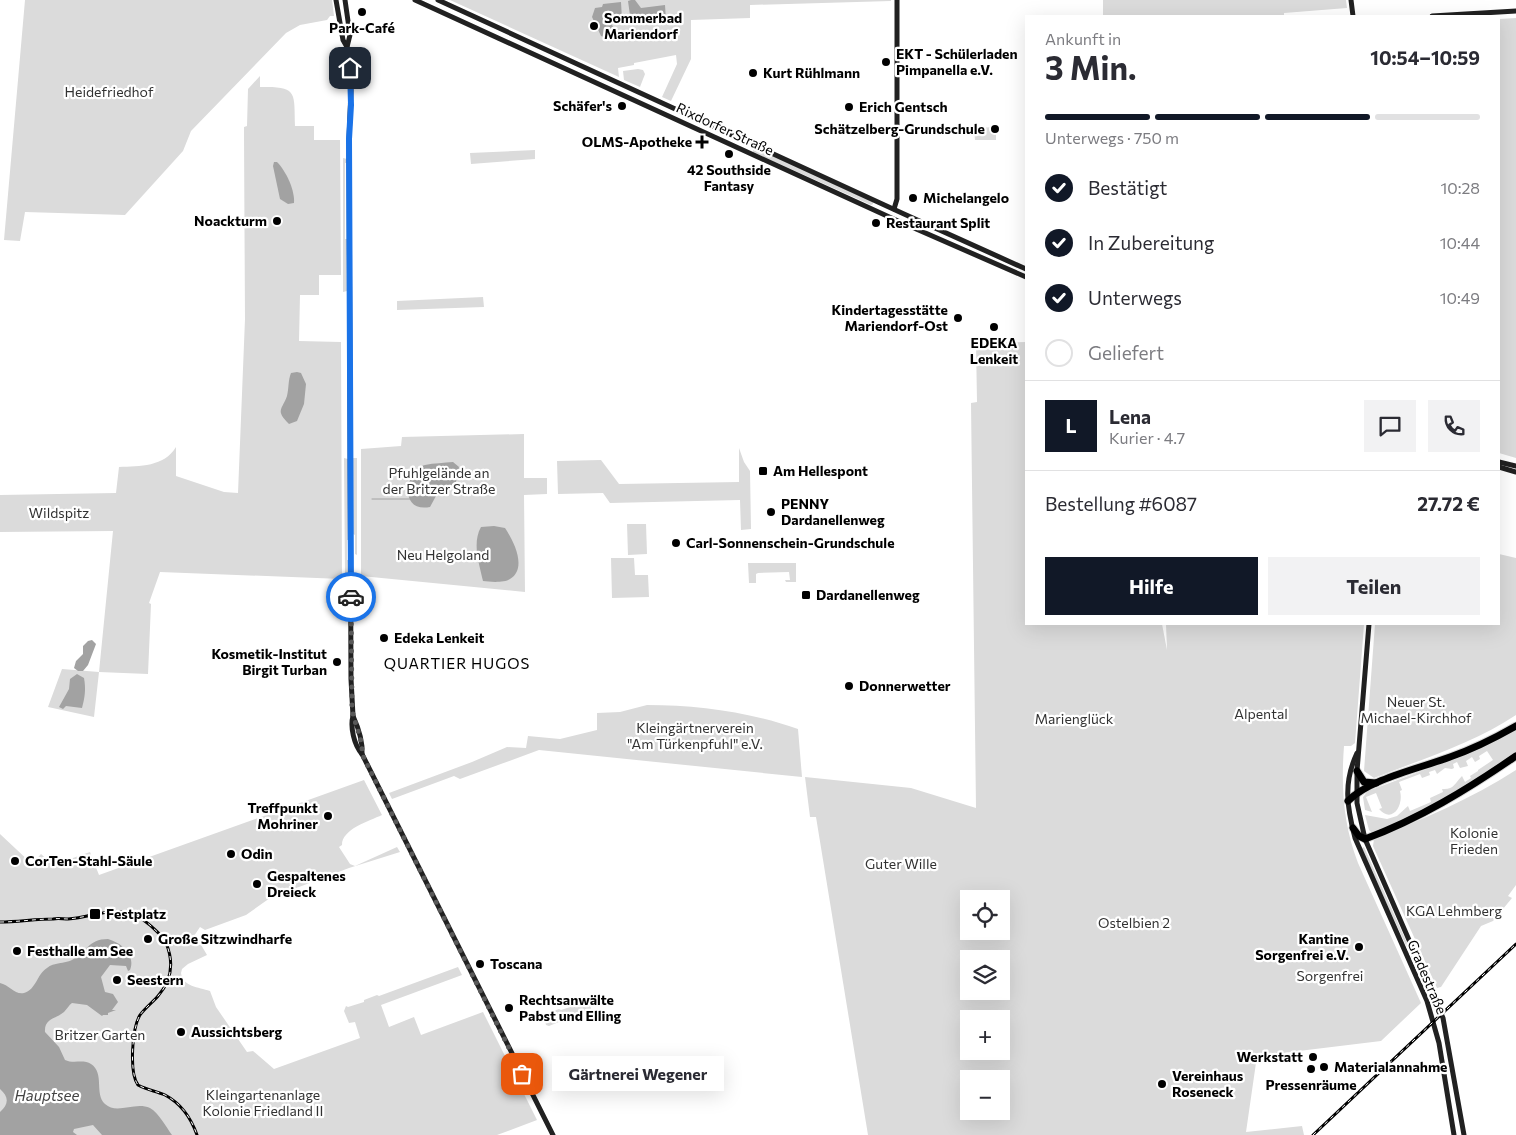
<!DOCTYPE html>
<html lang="de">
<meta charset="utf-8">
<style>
:root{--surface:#fff;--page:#f2f2f3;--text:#2b2b33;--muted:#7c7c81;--line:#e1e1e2;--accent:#111827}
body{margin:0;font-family:Commissioner,sans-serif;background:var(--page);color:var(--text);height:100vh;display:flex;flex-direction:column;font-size:19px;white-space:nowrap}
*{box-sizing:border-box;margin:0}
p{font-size:16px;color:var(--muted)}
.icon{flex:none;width:28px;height:28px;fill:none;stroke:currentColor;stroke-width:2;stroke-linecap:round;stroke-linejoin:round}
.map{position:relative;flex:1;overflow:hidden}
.side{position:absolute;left:1025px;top:15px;width:475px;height:610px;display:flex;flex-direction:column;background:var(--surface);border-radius:0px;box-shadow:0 5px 20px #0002}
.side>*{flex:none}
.tools{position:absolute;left:960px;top:890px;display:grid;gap:10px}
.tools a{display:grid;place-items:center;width:50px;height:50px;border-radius:0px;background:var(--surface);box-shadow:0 5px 20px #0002;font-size:25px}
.pin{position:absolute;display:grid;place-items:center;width:42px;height:42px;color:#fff;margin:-21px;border-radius:10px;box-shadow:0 2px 8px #0006}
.courier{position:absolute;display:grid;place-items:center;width:50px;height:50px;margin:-25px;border:4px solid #1a73e8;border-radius:50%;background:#fff;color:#222;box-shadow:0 1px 6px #0007}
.bubble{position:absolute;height:35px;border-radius:0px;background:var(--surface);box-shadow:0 5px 20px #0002;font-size:16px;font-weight:700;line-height:35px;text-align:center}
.overview em{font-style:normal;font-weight:700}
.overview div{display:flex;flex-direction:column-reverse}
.overview{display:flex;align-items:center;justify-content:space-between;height:85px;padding:0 20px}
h1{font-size:32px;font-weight:700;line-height:38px}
.bar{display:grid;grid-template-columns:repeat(4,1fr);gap:8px 5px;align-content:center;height:60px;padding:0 20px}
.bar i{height:6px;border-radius:4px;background:var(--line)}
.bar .active{background:var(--accent)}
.bar p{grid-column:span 4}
.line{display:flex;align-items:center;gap:12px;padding:0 20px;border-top:1px solid var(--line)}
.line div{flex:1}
.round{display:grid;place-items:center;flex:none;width:52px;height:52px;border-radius:0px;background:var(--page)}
ol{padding:0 20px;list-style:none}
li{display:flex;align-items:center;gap:15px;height:55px}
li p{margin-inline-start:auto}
li .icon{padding:5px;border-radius:50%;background:var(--accent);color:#fff;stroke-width:4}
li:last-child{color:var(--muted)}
li i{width:28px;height:28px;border:2px solid var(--line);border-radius:50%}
.primary-button{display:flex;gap:10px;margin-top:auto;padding:10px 20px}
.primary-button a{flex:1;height:58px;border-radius:0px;background:var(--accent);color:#fff;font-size:20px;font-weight:700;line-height:58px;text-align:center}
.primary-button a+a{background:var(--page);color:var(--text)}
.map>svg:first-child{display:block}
.green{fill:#dbdbdb;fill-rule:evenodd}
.water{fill:#a2a2a2}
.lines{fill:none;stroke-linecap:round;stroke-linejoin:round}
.stream{stroke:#a2a2a2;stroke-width:1}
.highway-casing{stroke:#dbdbdb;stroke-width:9}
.secondary{stroke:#212121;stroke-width:5}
.highway{stroke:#000;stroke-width:7}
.rail-casing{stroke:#000;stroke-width:3}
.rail{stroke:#fff;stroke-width:1;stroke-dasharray:4;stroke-linecap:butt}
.done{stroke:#595959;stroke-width:5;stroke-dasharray:0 9}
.route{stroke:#1a73e8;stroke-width:6}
.poi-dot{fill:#000;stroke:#fff;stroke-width:2}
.labels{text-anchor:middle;stroke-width:4.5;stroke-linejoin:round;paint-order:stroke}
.poi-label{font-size:14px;font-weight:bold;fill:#000;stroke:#fff;text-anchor:start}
.park-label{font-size:14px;fill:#323232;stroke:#fff}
.street-label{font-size:14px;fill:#000;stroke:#fff}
.neighbourhood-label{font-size:15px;letter-spacing:1px;fill:#000;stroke:#fff}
.water-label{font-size:15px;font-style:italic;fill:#434343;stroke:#fff}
</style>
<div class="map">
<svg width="1516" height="1135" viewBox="0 0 1516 1135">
<rect width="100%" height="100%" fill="#fff"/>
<g class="green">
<path d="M25,0h307l2,16h-4l-3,4 -27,5 -14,8 -95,98 -8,20 -58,64 -100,-3 -5,29 -16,-1z"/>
<path d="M450,0h441v1l-141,4v13l-59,2v39l-20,42 -9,-4 15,-33 -1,-9 -42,8v2l-16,3 1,9z"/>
<path d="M1103,0h243l1,8 -63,5v3h-181z"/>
<path d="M1516,18v440l-17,-5v-434z"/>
<path d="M638,69l5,1 2,4 -5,13 -16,-7 -1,-9z"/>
<path d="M260,76v11c38,-1 34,5 35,39h19v14h26l1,135h-22v20h-19l-1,46 42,1 1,237 -182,-7 -11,31 2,1 -3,70 -49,-2 -5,45 -46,-10 14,-38 37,3 14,-141 -113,1v-37l116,-2 3,-26c21,-1 45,0 57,-20v29l48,16 14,1 7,-174 -1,-183v-9l3,-1 1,-37z"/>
<path d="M996,127v13h-21l-1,-12z"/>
<path d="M753,146l120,56v2l-2,1 -118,-53z"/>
<path d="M535,150v9l-64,5 -1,-11z"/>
<path d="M343,158l4,1v4h-2v76h2v52l-4,1z"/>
<path d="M483,297l1,10 -87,3v-9z"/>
<path d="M1026,342v282h136l5,26 -1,-26h198l-9,119 -4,3h-7c-3,41 -1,78 14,117l63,140 -40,38 -124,15 -11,76 56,-6 2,9h-436l-52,-318h-6l-5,-40 106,11 65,20 -5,-405 6,-1 -1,-59zM969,899h32v32h-32zM969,959h32v32h-32zM969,1019h32v32h-32zM969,1079h32v32h-32z"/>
<path d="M524,434v44h23v16l-23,1 1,97 -164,-16v-127l40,-3 1,-9z"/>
<path d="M739,448l5,14 6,9 1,58 -10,1 -1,-30 -130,3 -7,-10 -45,1 -1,-33 44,-1 18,24 120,-2z"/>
<path d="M344,458l4,1 1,81h-2v20h2v15l-4,1z"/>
<path d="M352,458h5v97l-2,-1v-19l-2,-1z"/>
<path d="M627,524h19l1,30 -19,1z"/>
<path d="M1499,554l17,4v157c-44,29 -94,44 -142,63l-10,-7 11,-147h124z"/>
<path d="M611,558h23l1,17h13l1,22 -37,1z"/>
<path d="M748,563h48v19h-10l-1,-2h5l-1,-8 -31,1 -2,1v9h-7z"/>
<path d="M647,705c51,0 102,7 151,24l4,48 -263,-27 -79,29 -6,-3 -62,23 -3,-6 83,-31 35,-15 19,1 2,-12 32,3 37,-9v-17l23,-1z"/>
<path d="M1516,729v23c-45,33 -93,59 -144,81l-3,-3 -4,-15 22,4 10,-3 11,-10 2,5 21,-9 -1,-4 13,-6 -1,-3c12,1 12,-5 20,-13l3,6 6,-4 -1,-2 8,-5v-1l15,-10 -6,-9 -8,5 1,3 -5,3 -3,-5 -6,4 2,5 -8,2 -3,-6 -4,2 1,4 -2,1 -7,-1 -8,6 -2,-4 -6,2 1,3 -8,3 -2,-4 -21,8 3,8 -2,1c4,15 -8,33 -21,18l3,-1 -6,-15 -10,4 6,15 -7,-2 -2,-13 5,-6 94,-35z"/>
<path d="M1516,770v115l-8,11 4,2 -19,23 -12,5 -40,61 -4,1 -64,-142 1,-7c49,-20 97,-40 142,-69z"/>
<path d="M364,780l18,35c-13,6 -40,14 -40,30l-3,2 11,17 5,2 42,-19 3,5 -51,16 -79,30 -24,17 -41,15 -5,-3 -6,9 2,5 4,2 7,12 -19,9 -6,5 -1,4c2,14 17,14 29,18l6,16 31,45 6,-1 21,18 86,-31 -5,-16 -6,1 -5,-12 2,-5 2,1 16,-5v-2l13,-5 2,1 79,-29 4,8 -81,30 8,22 25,-10 7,18 62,-23 54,108 -40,15h-497v-301l32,30 9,-10 12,11 37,-13 9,23z"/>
<path d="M1364,847l65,145v3l-59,-127 -8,-20z"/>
<path d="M587,998l2,1 2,10 -42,17 -3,-1 -2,-8 1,-3 14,-5 2,1 9,-3 1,-3z"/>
</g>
<g class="water">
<path d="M631,0h4l6,8 24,-3 1,15 -35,3 -3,-22z"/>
<path d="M621,2l1,17 -10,1v5l6,9 -2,5h-6l-9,-3 -9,-19 3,-9 7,-1 1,-3z"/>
<path d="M274,162h3c9,9 18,28 17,41l-6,1 -8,-5 -7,-33z"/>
<path d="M297,372l4,1 5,11 -2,20 -7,17 -8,3c-14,-14 -7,-14 -2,-28 2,-8 1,-16 4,-23z"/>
<path d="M453,462l6,5 -4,20 -13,8 -6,1 -6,11c-32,6 -25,-37 -5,-42 9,-2 19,-2 28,-3z"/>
<path d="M494,526l11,2c8,12 23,40 5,51 -6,4 -20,3 -27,2 -4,-18 -11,-38 -2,-54z"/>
<path d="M92,640l4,4 -8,21 -5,6h-5l-4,-3 2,-7 7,-7v-8l5,-5z"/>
<path d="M77,674l7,4c2,11 1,19 -2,30l-16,-2 -3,3 -4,-2 10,-18 1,-10z"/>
<path d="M108,939c13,4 28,15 22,31l-2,1 -2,-5 -16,-1 -9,12 4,15 8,2 5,8 -6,8h4l-8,3v2h-5l-1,1 -15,-11 -15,-2c-3,2 -5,6 -8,9 -8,7 -20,6 -19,20l14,15 6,13c8,4 19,-1 26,4 14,9 3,30 14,40 12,11 30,-3 45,4 9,5 16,19 22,27h-70l-9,-10 -19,4 -1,3 4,3h-77v-23c9,-8 9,-15 0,-23v-106c9,2 15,12 24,10 12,-3 13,-19 23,-25 7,-6 17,-4 25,-8 14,-7 16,-21 36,-21z"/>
</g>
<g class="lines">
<path class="stream" d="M372,499h38"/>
<defs>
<g id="highway">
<path d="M1357,771l7,11 12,1"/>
<path d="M1348,801c21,-22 73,-33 102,-44 23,-8 45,-19 66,-31"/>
<path d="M1353,828l6,8 6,3c54,-20 103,-50 151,-83"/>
</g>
</defs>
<use href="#highway" class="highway-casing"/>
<g class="secondary">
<path d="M336,0l7,40 4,7 4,43 -2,49 2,540 2,37c-3,11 1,29 9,38l191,381"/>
<path d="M345,0l5,35 -3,12"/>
<path d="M415,0l483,221 128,56"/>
<path d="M438,0l466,214 122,55"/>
<path d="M1351,0l2,16"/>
<path d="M1432,16l84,-5"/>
<path d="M894,209l3,-10v-199"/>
<path d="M1499,462l17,4"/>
<path d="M1499,467l17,5"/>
<path d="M1369,624l-12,147v32l8,36 78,179 21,117"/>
<path d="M353,716c5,11 10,26 9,38"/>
<path d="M1357,753c-14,30 -10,54 -2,85l72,163 12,42 15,92"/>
</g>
<use href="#highway" class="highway"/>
<defs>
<g id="rail">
<path d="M0,922c18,0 35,-3 53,-3 5,-1 10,0 15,0 33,-3 54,-19 83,7 5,5 12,10 15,17 8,19 6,37 -8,53 -5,6 -13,12 -18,19 -8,13 -11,58 -2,70 9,5 18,6 27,10 17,9 26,23 32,40"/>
<path d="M1313,1135l203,-191"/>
</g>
</defs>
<use href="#rail" class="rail-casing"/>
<use href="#rail" class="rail"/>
</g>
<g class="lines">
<path class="done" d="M351,597l1,111c2,16 11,30 10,46l160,320"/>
<path class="route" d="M350,68l1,37 -2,34 2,458"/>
</g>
<g class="poi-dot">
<circle cx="362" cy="12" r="5"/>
<circle cx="594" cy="26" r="5"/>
<circle cx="886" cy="62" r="5"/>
<circle cx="753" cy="73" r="5"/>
<circle cx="622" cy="106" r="5"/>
<circle cx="849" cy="107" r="5"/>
<circle cx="995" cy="129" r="5"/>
<path d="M699.5 134.5h5v5h5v5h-5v5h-5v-5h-5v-5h5z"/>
<circle cx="729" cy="154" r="5"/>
<circle cx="913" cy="198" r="5"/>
<circle cx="277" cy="221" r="5"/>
<circle cx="876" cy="223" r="5"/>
<circle cx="958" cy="318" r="5"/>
<circle cx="994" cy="327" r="5"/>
<rect x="758" y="466" width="10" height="10" rx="2.5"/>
<circle cx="771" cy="512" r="5"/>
<circle cx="676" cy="543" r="5"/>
<rect x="801" y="590" width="10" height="10" rx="2.5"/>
<circle cx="384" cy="638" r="5"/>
<circle cx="337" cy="662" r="5"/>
<circle cx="849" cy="686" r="5"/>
<circle cx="328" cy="816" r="5"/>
<circle cx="231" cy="854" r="5"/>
<circle cx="15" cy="861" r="5"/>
<circle cx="257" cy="884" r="5"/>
<rect x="89" y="908" width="12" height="12" rx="2.5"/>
<circle cx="148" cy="939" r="5"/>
<circle cx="1359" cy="947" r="5"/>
<circle cx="17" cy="951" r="5"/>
<circle cx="480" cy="964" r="5"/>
<circle cx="117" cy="980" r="5"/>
<circle cx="509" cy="1008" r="5"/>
<circle cx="181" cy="1032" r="5"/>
<circle cx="1313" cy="1057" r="5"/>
<circle cx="1324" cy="1067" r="5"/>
<circle cx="1311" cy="1069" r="5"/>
<circle cx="1162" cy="1084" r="5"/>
</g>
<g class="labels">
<g class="poi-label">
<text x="604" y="23">Sommerbad<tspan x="604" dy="16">Mariendorf</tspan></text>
<text x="362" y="33" text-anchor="middle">Park-Café</text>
<text x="896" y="59">EKT - Schülerladen<tspan x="896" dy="16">Pimpanella e.V.</tspan></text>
<text x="763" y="78">Kurt Rühlmann</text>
<text x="612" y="111" text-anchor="end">Schäfer's</text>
<text x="859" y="112">Erich Gentsch</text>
<text x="985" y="134" text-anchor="end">Schätzelberg-Grundschule</text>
<text x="692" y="147" text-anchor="end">OLMS-Apotheke</text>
<text x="729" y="175" text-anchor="middle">42 Southside<tspan x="729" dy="16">Fantasy</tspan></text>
<text x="923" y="203">Michelangelo</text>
<text x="267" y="226" text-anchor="end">Noackturm</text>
<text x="886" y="228">Restaurant Split</text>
<text x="948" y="315" text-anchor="end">Kindertagesstätte<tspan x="948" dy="16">Mariendorf-Ost</tspan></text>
<text x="994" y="348" text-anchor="middle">EDEKA<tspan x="994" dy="16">Lenkeit</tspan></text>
<text x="773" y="476">Am Hellespont</text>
<text x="781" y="509">PENNY<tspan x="781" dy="16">Dardanellenweg</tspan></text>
<text x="686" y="548">Carl-Sonnenschein-Grundschule</text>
<text x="816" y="600">Dardanellenweg</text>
<text x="394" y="643">Edeka Lenkeit</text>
<text x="327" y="659" text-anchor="end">Kosmetik-Institut<tspan x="327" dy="16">Birgit Turban</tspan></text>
<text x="859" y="691">Donnerwetter</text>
<text x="318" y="813" text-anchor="end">Treffpunkt<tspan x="318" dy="16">Mohriner</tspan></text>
<text x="241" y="859">Odin</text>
<text x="25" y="866">CorTen-Stahl-Säule</text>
<text x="267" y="881">Gespaltenes<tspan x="267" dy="16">Dreieck</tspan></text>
<text x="106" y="919">Festplatz</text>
<text x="158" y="944">Große Sitzwindharfe</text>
<text x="1349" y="944" text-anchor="end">Kantine<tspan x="1349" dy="16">Sorgenfrei e.V.</tspan></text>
<text x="27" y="956">Festhalle am See</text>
<text x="490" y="969">Toscana</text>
<text x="127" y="985">Seestern</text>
<text x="519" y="1005">Rechtsanwälte<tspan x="519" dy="16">Pabst und Elling</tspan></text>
<text x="191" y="1037">Aussichtsberg</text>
<text x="1303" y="1062" text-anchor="end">Werkstatt</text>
<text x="1334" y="1072">Materialannahme</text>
<text x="1172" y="1081">Vereinhaus<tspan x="1172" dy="16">Roseneck</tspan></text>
<text x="1311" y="1090" text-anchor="middle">Pressenräume</text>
</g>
<g class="park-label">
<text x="109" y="97">Heidefriedhof</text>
<text x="439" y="478">Pfuhlgelände an<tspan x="439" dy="16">der Britzer Straße</tspan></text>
<text x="59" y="518">Wildspitz</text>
<text x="443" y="560">Neu Helgoland</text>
<text x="1416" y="707">Neuer St.<tspan x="1416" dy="16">Michael-Kirchhof</tspan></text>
<text x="1261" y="719">Alpental</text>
<text x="1074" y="724">Marienglück</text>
<text x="695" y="733">Kleingärtnerverein<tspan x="695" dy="16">"Am Türkenpfuhl" e.V.</tspan></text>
<text x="1474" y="838">Kolonie<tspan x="1474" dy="16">Frieden</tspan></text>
<text x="901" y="869">Guter Wille</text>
<text x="1454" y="916">KGA Lehmberg</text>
<text x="1134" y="928">Ostelbien 2</text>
<text x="1330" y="981">Sorgenfrei</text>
<text x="100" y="1040">Britzer Garten</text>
<text x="263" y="1100">Kleingartenanlage<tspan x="263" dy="16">Kolonie Friedland II</tspan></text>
</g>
<g class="street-label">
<text transform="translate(725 129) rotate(25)" y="5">Rixdorfer Straße</text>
<text transform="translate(1427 977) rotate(67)" y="5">Gradestraße</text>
</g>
<g class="neighbourhood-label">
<text x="457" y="669">QUARTIER HUGOS</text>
</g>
<g class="water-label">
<text x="47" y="1101">Hauptsee</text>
</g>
</g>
</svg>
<div class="tools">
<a><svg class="icon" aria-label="locate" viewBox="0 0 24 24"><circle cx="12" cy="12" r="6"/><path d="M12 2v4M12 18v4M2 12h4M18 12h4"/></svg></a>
<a><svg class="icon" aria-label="layers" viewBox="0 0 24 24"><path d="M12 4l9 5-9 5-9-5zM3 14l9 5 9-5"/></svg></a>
<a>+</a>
<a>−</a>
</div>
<div class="pin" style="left:522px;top:1074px;background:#ea580c"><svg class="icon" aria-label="bag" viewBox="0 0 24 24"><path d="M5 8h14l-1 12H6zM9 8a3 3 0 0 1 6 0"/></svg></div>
<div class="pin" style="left:350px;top:68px;background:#1f2937"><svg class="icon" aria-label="home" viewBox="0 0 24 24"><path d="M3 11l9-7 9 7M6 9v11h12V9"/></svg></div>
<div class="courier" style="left:351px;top:597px"><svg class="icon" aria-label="car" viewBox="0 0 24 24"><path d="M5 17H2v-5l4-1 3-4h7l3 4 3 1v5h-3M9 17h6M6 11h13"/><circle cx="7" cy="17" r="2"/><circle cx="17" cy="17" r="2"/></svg></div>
<div class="bubble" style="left:552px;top:1056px;width:172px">Gärtnerei Wegener</div>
<section class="side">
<div class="overview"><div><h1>3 Min.</h1><p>Ankunft in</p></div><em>10:54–10:59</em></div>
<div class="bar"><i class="active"></i><i class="active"></i><i class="active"></i><i></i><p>Unterwegs · 750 m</p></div>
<ol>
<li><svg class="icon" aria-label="check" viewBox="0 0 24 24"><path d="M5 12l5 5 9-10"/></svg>Bestätigt<p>10:28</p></li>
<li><svg class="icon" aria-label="check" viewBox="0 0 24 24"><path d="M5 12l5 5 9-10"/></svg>In Zubereitung<p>10:44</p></li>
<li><svg class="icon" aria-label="check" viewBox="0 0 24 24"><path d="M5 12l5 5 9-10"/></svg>Unterwegs<p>10:49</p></li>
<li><i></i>Geliefert</li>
</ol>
<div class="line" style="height:90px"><b class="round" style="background:var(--accent);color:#fff">L</b><div><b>Lena</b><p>Kurier · 4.7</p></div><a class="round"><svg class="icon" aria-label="chat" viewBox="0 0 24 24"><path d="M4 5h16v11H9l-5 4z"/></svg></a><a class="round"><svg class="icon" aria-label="phone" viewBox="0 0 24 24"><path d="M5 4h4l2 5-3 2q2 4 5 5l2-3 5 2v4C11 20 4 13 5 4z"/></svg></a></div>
<div class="line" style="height:65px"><div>Bestellung #6087</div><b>27.72 €</b></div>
<div class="primary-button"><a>Hilfe</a><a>Teilen</a></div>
</section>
</div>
